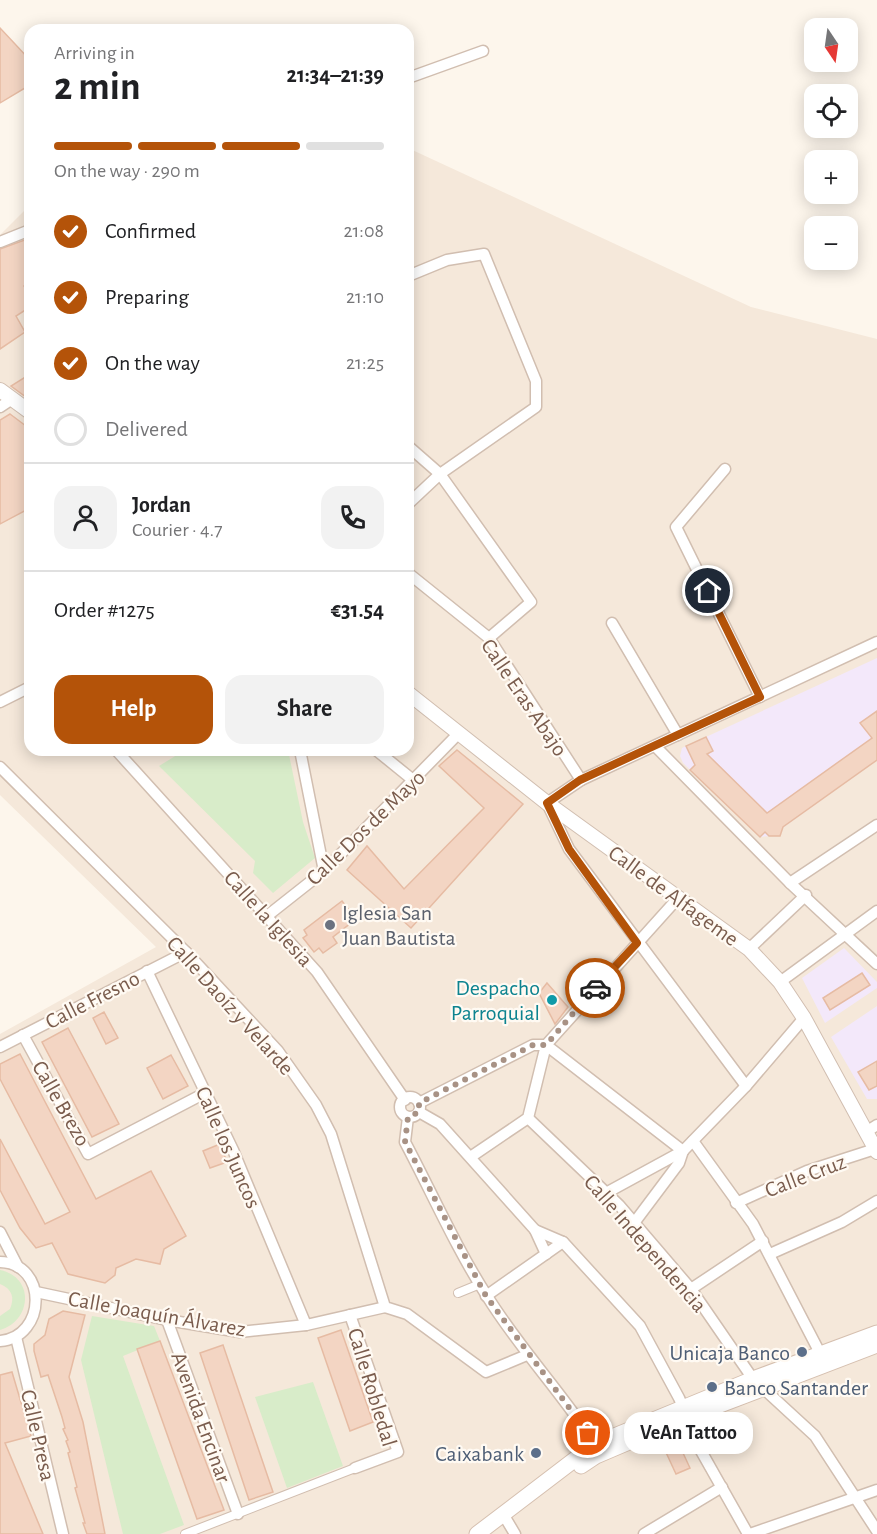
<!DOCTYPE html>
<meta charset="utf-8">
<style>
:root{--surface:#fff;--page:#f2f2f2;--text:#202124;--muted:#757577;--line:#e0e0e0;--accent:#b45309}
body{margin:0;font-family:"Alegreya Sans",sans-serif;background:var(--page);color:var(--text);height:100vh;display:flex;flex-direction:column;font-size:22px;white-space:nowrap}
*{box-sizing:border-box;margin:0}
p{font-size:20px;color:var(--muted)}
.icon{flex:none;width:33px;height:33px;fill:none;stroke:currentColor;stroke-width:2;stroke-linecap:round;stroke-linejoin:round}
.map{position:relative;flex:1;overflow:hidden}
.sheet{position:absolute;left:24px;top:24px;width:390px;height:732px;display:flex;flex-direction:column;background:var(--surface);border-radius:18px;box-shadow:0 3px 15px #0003}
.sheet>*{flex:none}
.needle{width:39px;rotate:167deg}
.fabs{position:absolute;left:804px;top:18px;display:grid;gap:12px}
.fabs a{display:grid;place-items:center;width:54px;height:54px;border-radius:12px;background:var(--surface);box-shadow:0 3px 15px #0003;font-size:30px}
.pin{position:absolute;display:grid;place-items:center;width:51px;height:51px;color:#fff;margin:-26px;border:3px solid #fff;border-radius:50%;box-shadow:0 2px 6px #0007}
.courier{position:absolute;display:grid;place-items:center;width:60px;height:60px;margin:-30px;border:4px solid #b45309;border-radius:50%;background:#fff;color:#222;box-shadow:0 2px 8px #0007}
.bubble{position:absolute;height:42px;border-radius:18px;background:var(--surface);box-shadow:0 3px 15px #0003;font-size:20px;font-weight:700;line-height:42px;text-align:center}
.summary em{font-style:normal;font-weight:700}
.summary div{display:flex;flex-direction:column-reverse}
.summary{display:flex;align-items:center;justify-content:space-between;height:102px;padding:0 30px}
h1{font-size:39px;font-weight:700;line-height:45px}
.bar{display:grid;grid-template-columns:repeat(4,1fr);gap:9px 6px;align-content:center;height:72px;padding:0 30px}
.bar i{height:8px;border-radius:4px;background:var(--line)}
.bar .current{background:var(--accent)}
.bar p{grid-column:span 4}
.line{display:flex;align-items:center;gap:15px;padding:0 30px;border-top:2px solid var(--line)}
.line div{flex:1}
.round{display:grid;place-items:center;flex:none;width:63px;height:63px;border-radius:18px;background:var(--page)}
ol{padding:0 30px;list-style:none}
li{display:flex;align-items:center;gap:18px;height:66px}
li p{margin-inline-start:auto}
li .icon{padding:6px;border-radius:50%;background:var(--accent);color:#fff;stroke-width:4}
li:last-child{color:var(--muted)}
li i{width:33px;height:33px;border:3px solid var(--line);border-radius:50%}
.cta{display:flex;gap:12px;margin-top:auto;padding:12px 30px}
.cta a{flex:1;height:69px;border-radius:18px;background:var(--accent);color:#fff;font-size:24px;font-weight:700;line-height:69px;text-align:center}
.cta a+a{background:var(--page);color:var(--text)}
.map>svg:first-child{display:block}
.residential{fill:#f5e8da}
.education{fill:#f3e8fa}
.green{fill:#d8ecc9}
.building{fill:#f3d5c3;stroke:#e6bba3;stroke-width:1.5}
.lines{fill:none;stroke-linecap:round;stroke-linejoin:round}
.pedestrian-casing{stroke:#d1beb0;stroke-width:10}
.minor-casing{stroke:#d1beb0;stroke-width:13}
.tertiary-casing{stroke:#d1beb0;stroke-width:16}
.secondary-casing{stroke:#d6c0b0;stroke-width:17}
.pedestrian{stroke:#fff;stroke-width:8}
.minor{stroke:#fff;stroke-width:10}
.tertiary{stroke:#fff;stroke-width:14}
.secondary{stroke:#fff;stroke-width:15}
.done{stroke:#a89285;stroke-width:6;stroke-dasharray:0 10.8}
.route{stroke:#b45309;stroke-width:8}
.worship-dot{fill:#6b7280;stroke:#fffaf3;stroke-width:2}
.culture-dot{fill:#0f9aa8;stroke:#fffaf3;stroke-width:2}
.service-dot{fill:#5c6f8a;stroke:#fffaf3;stroke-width:2}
.labels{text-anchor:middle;stroke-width:4.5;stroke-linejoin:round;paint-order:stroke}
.street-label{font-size:22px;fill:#7a5c4d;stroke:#fffaf3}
.worship-label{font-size:22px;fill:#5b616d;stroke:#fffaf3;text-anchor:start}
.culture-label{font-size:22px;fill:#0d838f;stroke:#fffaf3;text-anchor:end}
.service-label{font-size:22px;fill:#4e5e75;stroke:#fffaf3;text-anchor:end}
</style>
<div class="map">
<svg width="877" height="1534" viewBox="0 0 877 1534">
<rect width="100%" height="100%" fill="#fdf6ec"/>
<path class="residential" d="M408,148l343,159 126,32v1195h-834l-38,-91 26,-8 -19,-63 -12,3v-341l156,-87 -156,-152v-560l30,-30v545h378z"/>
<g class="education">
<path d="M877,658v102l-96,69 -1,6 -20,2 -77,-74 -3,-7 2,-8z"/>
<path d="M844,948l33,34v6l-52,35 -23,-45z"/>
<path d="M877,1006v93h-10l-36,-62z"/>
</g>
<g class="green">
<path d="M185,750h103l15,72 12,36 -42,35 -20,-20 2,-12 -96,-95z"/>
<path d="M0,1270c35,7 32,51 0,60v-14l10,-7c5,-12 2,-20 -10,-25z"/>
<path d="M92,1316l62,10 6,15 -37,15 61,169 -24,9h-37l-42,-174z"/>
<path d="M313,1382l30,84 -56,22 -32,-91z"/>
</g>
<g class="building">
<path d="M0,28l30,32v25l-30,18z"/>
<path d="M30,238v45l-6,3 6,9v12l-14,9 9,16 -25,17v-100z"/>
<path d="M30,374v26l-19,-14z"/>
<path d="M10,414l20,15v79l-30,16v-104z"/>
<path d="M877,711v49l-94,67 -3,9h-11l-4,-4 -5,5 -70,-67 5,-5 -9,-19 20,-9 7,14 -6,3 60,59 105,-75 -12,-15z"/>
<path d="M457,750l66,54 -112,124 -64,-58 20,-24 37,43 80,-81 -45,-42z"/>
<path d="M342,901l14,18 -23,18 4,6 -14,10 -4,-5 -5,4 -11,-14 4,-3 -3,-5z"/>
<path d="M862,973l8,12 -40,25 -7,-12z"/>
<path d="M547,983l21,24 -13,17 -16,-31z"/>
<path d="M104,1012l14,26 -12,6 -13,-26z"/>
<path d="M68,1028l51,96 -27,13 -50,-95z"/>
<path d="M20,1054l76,145 55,-28 35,65 -22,13 -4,15 -24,-5 -20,9 -1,7 -10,8 -37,-9 -16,-31 -16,5 -16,-20 -20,-38v-51l45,85 25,-12 -70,-133v-15z"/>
<path d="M171,1055l17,31 -25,13 -16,-31z"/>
<path d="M877,1061v25l-8,4 -11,-18z"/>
<path d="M220,1144l7,18 -17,6 -7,-17z"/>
<path d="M63,1311l22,4 -16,62 14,45 22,112h-18l-4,-11h2l-10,-35 2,-1 -9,-34 2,-1 -4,-11 2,-1 -5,-11 2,-1 -3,-11 -14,-42 -7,2 -7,-26v-7l11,-9 4,-16z"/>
<path d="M341,1330l32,92 -23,9 -32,-93z"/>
<path d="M160,1341l64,169 -27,9 -60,-170z"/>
<path d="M223,1345l50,147 -24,8 -49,-147z"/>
<path d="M12,1372l19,64 -26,7 38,91h-43v-159z"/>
<path d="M677,1440l13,28 -14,6 -13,-28z"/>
</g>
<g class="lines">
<defs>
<g id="pedestrian">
<path d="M458,1293l22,-9"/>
<path d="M185,1534l170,-66"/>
</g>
<g id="minor">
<path d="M408,78l75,-27"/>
<path d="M0,242l30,-12"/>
<path d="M408,276l39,-16 37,-6 52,127v26l-96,67 -32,30"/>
<path d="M0,407l12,-8"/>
<path d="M408,446l32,28 91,128 -42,36"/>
<path d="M725,469l-49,58 84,170"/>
<path d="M408,573l81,65 92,142"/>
<path d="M612,623l66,112"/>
<path d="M0,702l30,-15"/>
<path d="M655,746l135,137 87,81"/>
<path d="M116,750l201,222 88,128"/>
<path d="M300,750l24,121"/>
<path d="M376,750l37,30"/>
<path d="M0,767l186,185 92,99 38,54 15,29 54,173 22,7 79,58 41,-17"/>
<path d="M790,883l87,-58"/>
<path d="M267,916l57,-45 135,-138"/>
<path d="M749,949l57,-54"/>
<path d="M147,971l86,179 73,175"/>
<path d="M780,982l97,-71"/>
<path d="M23,1035l65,119 117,-61"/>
<path d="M0,1047l186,-95"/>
<path d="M746,1086l-177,-237 -22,-46 34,-23 296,-138"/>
<circle cx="410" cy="1107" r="10"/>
<path d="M419,1103l114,-58h13l132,-147"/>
<path d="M419,1112l21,12 95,106 28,12 77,84 39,72 4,9v12l65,115"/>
<path d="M408,1117l-3,25c27,51 51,106 82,154 32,52 75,97 108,148"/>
<path d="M528,1118l91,87 72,84 62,90 62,57 62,95"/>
<path d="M866,1132l11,-7"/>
<path d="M693,1141l60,83 68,131"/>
<path d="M472,1156l56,-38 18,-73 137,106"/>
<path d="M606,1193l77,-42 63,-65 58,-68"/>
<path d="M736,1203l71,-32 68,-22"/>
<path d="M634,1223l45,-60 4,-12"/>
<path d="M535,1230l11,24"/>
<path d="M0,1232l18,35"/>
<path d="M770,1254l72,-32 35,-21"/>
<path d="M0,1262c48,1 47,75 0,79"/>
<path d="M691,1289l72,-48"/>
<path d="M36,1292l131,28 73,12 66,-7 79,-18"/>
<path d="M486,1296l77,-54"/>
<path d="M350,1315l48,137 -43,16"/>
<path d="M167,1320l71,194"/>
<path d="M16,1337l47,197"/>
<path d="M503,1514l12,20"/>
<path d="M644,1534l78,-47"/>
<path d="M750,1534l127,-44"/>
</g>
<g id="tertiary">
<path d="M0,390l30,22"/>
<path d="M408,693l139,110 202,146 31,33 24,36 73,134"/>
</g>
<g id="secondary">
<path d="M581,1466l15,-10 87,-37 194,-74"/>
<path d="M477,1534l118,-90 158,-65 124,-46"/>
</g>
</defs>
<use href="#pedestrian" class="pedestrian-casing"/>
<use href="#minor" class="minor-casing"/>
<use href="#tertiary" class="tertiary-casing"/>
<use href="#secondary" class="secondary-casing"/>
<use href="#pedestrian" class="pedestrian"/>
<use href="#minor" class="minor"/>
<use href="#tertiary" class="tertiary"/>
<use href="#secondary" class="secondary"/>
</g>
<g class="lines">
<path class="done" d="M588,1433l-102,-137 -81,-154 3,-25 11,-5v-9l114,-58h13l49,-57"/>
<path class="route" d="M595,988l42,-45 -68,-94 -22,-46 33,-23 180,-83 -52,-106"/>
</g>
<circle class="worship-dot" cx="330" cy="925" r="6"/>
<circle class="culture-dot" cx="552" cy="1000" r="6"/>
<g class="service-dot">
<circle cx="802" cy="1352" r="6"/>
<circle cx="712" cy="1387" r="6"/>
<circle cx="536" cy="1453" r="6"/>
</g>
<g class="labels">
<g class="street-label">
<text transform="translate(525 697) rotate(56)" y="8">Calle Eras Abajo</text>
<text transform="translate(365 827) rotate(-44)" y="8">Calle Dos de Mayo</text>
<text transform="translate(674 895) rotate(36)" y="8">Calle de Alfageme</text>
<text transform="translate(269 918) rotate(48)" y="8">Calle la Iglesia</text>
<text transform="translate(92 999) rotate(-27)" y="8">Calle Fresno</text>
<text transform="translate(231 1005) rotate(48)" y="8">Calle Daoíz y Velarde</text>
<text transform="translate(62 1103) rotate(60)" y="8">Calle Brezo</text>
<text transform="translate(229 1147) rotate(66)" y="8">Calle los Juncos</text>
<text transform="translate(805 1175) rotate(-21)" y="8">Calle Cruz</text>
<text transform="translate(646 1243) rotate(49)" y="8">Calle Independencia</text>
<text transform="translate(157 1313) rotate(10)" y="8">Calle Joaquín Álvarez</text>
<text transform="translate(373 1387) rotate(73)" y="8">Calle Robledal</text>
<text transform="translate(202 1417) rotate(70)" y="8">Avenida Encinar</text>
<text transform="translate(39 1435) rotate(77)" y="8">Calle Presa</text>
</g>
<g class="worship-label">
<text x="342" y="920">Iglesia San<tspan x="342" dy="25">Juan Bautista</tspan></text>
</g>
<g class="culture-label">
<text x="540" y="995">Despacho<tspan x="540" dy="25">Parroquial</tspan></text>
</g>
<g class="service-label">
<text x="790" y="1360">Unicaja Banco</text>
<text x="724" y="1395" text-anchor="start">Banco Santander</text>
<text x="524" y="1461">Caixabank</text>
</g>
</g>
</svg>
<div class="fabs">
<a><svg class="needle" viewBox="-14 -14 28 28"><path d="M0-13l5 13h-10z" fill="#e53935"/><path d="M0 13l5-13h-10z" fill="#757577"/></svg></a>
<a><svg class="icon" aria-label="locate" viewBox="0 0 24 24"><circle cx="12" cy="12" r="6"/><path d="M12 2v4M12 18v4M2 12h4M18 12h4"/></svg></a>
<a>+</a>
<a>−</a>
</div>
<div class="pin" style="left:588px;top:1433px;background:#ea580c"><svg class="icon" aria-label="bag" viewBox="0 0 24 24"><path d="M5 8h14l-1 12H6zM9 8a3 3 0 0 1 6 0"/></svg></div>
<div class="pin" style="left:708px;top:591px;background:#1f2937"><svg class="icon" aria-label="home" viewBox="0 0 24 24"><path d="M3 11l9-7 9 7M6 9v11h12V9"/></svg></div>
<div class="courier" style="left:595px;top:988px"><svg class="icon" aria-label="car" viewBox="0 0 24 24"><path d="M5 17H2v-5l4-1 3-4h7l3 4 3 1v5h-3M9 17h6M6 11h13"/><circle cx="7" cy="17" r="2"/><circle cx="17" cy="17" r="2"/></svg></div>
<div class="bubble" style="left:624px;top:1412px;width:129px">VeAn Tattoo</div>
<section class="sheet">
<div class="summary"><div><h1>2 min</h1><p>Arriving in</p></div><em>21:34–21:39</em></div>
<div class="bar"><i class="current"></i><i class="current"></i><i class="current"></i><i></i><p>On the way · 290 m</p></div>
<ol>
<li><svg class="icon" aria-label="check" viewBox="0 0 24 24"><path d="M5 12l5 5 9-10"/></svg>Confirmed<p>21:08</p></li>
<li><svg class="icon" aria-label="check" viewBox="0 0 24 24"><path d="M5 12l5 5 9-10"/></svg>Preparing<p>21:10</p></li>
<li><svg class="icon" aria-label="check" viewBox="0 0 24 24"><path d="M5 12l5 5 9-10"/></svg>On the way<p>21:25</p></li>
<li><i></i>Delivered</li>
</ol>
<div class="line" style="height:108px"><a class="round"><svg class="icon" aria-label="person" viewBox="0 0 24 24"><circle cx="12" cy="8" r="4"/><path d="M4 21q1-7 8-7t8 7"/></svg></a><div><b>Jordan</b><p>Courier · 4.7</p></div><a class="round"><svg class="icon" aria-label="phone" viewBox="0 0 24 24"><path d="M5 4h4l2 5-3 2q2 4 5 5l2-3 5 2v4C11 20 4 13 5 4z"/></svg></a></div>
<div class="line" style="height:78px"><div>Order #1275</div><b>€31.54</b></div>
<div class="cta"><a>Help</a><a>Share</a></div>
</section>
</div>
